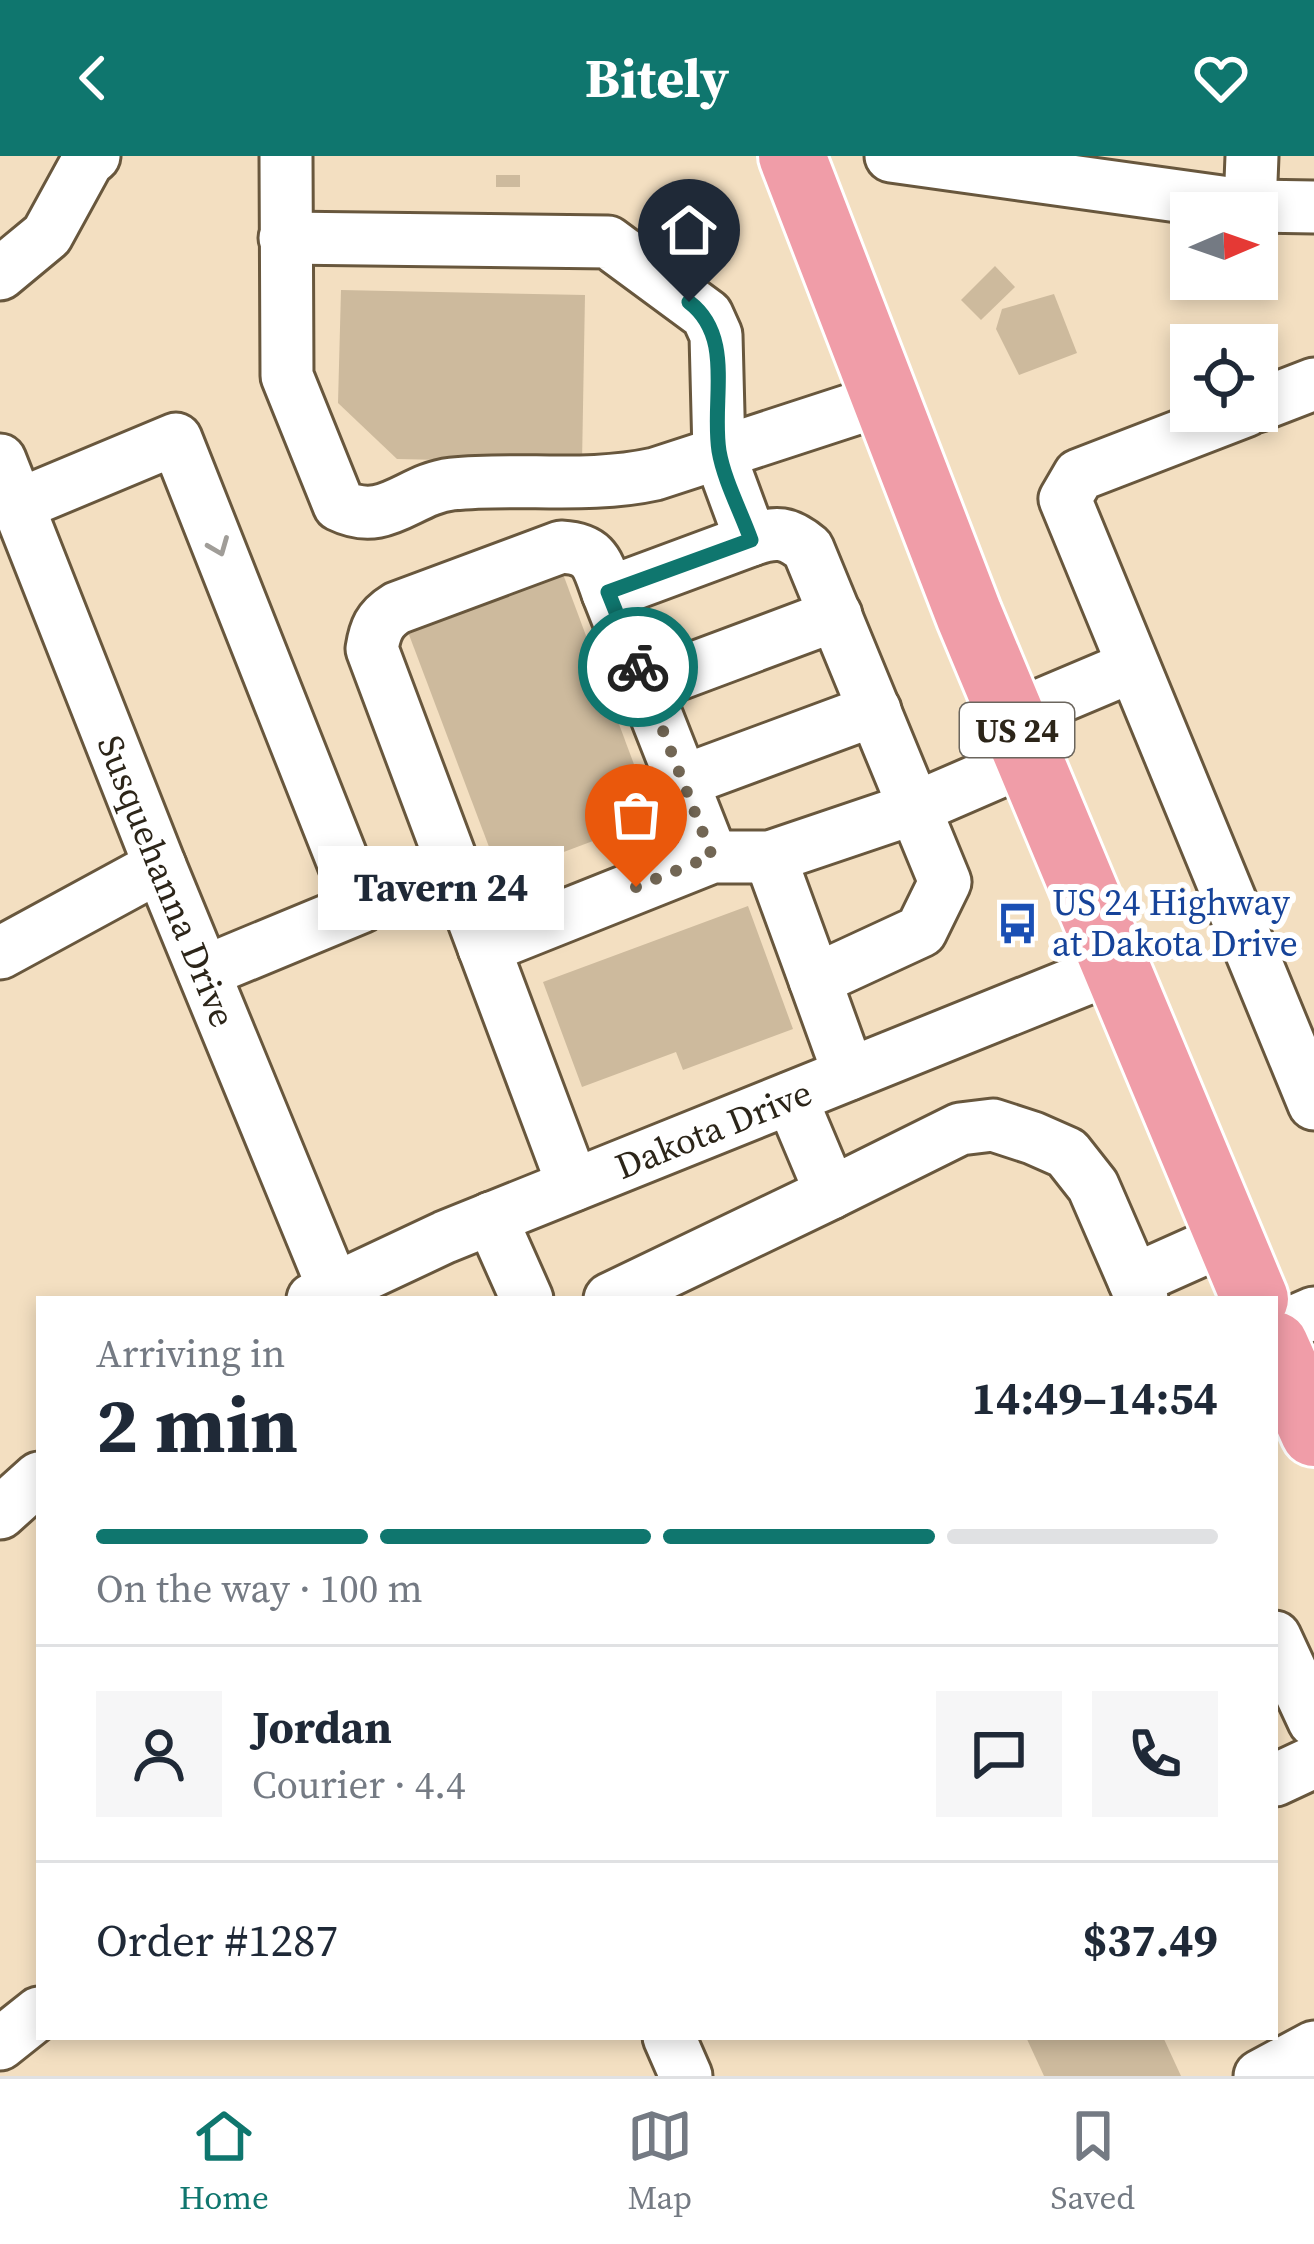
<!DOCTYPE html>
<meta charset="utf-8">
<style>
:root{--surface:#fff;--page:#f6f6f7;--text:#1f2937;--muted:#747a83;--line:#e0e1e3;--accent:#0f766e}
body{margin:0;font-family:"Source Serif 4",serif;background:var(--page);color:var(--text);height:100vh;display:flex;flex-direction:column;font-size:45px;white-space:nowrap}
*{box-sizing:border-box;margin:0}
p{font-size:39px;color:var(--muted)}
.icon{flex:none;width:66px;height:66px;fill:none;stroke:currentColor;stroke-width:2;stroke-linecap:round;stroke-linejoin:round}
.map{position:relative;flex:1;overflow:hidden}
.sheet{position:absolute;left:36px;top:1140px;width:1242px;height:744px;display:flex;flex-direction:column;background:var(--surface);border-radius:0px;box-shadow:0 6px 18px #0003}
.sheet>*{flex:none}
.needle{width:78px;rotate:88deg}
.tools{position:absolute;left:1170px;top:36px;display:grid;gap:24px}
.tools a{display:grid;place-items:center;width:108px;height:108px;border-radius:0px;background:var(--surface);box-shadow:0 6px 18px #0003;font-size:60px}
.pin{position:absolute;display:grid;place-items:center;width:102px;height:102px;color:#fff;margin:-123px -51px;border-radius:50% 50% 50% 0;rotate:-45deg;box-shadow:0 0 12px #0007}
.pin .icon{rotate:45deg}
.courier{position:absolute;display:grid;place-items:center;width:120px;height:120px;margin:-60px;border:9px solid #0f766e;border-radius:50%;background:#fff;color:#222;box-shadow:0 3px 15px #0007}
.bubble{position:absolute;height:84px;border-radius:0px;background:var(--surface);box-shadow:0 6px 18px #0003;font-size:39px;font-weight:700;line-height:84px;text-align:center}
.summary em{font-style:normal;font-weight:700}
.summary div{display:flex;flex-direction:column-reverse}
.summary{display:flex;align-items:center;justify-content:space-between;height:204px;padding:0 60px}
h1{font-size:78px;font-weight:700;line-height:90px}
.bar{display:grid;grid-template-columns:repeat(4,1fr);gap:18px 12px;align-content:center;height:144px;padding:0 60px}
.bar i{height:15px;border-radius:9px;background:var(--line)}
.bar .current{background:var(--accent)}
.bar p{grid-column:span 4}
.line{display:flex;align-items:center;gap:30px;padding:0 60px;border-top:3px solid var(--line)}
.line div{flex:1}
.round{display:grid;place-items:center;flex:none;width:126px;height:126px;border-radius:0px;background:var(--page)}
header{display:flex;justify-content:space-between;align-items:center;height:156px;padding:0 60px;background:var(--accent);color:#fff;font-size:54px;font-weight:700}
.tab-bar{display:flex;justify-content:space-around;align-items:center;height:168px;border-top:3px solid var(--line);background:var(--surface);font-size:33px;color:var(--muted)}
.tab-bar a{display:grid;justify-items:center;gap:6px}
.tab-bar .current{color:var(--accent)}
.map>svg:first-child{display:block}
.building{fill:#cdba9d}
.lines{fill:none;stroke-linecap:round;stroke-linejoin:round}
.minor-casing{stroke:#68573d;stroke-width:57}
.highway-casing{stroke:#fff;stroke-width:72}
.minor{stroke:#fff;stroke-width:51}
.highway{stroke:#f09da8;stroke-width:66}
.oneway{stroke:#a09d98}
.done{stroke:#726654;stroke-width:12;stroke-dasharray:0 21.6}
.route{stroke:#0f766e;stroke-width:15}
.labels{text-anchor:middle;stroke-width:12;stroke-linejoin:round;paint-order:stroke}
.shield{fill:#fff;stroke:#6b665e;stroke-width:3}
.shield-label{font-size:33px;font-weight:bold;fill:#2c2519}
.street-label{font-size:36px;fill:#2c2519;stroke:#fff}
.transit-label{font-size:36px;fill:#164399;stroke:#fff;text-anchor:start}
</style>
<header><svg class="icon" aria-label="back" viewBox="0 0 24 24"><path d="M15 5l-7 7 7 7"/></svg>Bitely<svg class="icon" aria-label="heart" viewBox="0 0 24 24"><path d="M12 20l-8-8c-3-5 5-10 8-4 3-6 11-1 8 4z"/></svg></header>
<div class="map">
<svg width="1314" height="1920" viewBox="0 0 1314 1920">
<rect width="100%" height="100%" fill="#f3dfc1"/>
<g class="building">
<rect x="496" y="19" width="24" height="12"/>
<path d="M995,110l20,21 -34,33 -20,-20z"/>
<path d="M341,134l244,5 -3,168 -185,-4 -59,-56z"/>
<path d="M1054,138l23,59 -58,22 -23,-46 6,-20z"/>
<path d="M563,418l91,244 -154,58 -92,-244z"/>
<path d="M748,750l45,123 -110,41 -7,-18 -94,35 -39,-105z"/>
<path d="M1026,1881h137l18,39h-137z"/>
</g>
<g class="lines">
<defs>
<g id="minor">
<path d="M286,0l1,220 52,129c47,23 69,-16 113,-21 68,-7 135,5 203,-10l230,-75"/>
<path d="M891,0l359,50 64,1"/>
<path d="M1250,50l2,-50"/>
<path d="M285,82l323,4 99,73 9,20 3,118 32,87c25,-9 37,-8 57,9l137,333 -24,49 -106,49 34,94"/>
<path d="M0,118l47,-39 40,-73 7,-6"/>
<path d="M1257,250l57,-22"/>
<path d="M1245,255l-166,64 -14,24 249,605"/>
<path id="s1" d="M0,304l160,406 178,433"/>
<path d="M18,349l158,-66 185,468 -157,65"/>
<path d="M608,437l104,264"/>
<path d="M646,530l190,-71"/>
<path d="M1012,561l121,-51"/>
<path d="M683,625l192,-71"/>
<path d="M770,701l45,123"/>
<path d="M484,792l228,-91h58l145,-49 113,-49"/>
<path d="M0,797l160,-87"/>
<path d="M791,942l40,95 129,-64 33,-4 40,13 34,15 26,33 49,113"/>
<path d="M573,1029l-201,-536c3,-19 7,-30 25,-41l164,-61c35,2 36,16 47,46l143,-53"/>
<path d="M491,1062l36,81"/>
<path d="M1134,1124l94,-42"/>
<path id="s2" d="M313,1143l132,-62 670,-270"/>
<path d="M610,1143l221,-106"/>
<path d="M1275,1174l39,-17"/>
<path d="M0,1357l39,-35"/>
<path d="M1275,1481l39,84"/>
<path d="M1275,1624l39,-18"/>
<path d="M669,1881l17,39"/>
<path d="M0,1888l39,-31"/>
<path d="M1260,1920l54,-29"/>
</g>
<g id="highway">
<path d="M792,0l177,459 286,684"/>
<path d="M1275,1189l39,88"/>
</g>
</defs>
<use href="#minor" class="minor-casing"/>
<use href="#highway" class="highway-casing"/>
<use href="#minor" class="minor"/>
<use href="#highway" class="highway"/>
</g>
<defs><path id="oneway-chevron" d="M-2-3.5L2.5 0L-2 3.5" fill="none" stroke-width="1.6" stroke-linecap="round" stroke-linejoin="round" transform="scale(3)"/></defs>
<use class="oneway" href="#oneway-chevron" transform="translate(219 391) rotate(68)"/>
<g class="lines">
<path class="done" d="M636,731l76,-31 -74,-189"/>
<path class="route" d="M638,511l-30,-75 143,-52c-10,-28 -27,-60 -32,-89 -8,-51 16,-114 -30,-149"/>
</g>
<defs>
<symbol id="bus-bare" viewBox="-9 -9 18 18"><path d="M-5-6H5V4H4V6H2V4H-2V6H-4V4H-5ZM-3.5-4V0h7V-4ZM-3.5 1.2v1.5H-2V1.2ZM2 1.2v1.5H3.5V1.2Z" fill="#1a4fb4" stroke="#fff" stroke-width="2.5" paint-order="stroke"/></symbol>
</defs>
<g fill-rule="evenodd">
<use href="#bus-bare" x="988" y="738" width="59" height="59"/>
</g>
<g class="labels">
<rect class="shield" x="960" y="547" width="114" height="54" rx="9"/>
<g class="shield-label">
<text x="1017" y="586">US 24</text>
</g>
<g class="street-label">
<text dy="13" stroke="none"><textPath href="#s1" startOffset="453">Susquehanna Drive</textPath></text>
<text dy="13" stroke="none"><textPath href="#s2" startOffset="435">Dakota Drive</textPath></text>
</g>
<g class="transit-label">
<text x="1052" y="759">US 24 Highway<tspan x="1052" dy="41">at Dakota Drive</tspan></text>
</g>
</g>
</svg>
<div class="tools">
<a><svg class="needle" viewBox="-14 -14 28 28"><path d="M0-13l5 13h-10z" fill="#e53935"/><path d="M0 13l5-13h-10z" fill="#747a83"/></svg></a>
<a><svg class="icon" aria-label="locate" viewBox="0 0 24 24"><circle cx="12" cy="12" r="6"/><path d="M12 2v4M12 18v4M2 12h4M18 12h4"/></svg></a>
</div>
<div class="pin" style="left:636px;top:731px;background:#ea580c"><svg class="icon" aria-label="bag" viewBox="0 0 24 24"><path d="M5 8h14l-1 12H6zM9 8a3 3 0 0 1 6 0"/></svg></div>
<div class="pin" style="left:689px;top:146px;background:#1f2937"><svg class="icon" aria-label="home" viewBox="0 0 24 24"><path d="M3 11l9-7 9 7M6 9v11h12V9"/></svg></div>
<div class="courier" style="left:638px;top:511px"><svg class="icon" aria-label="bike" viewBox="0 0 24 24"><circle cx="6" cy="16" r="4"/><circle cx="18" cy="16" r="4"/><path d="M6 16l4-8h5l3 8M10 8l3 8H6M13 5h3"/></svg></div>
<div class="bubble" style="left:318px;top:690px;width:246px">Tavern 24</div>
<section class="sheet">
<div class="summary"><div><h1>2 min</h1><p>Arriving in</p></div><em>14:49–14:54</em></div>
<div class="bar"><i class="current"></i><i class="current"></i><i class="current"></i><i></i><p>On the way · 100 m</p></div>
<div class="line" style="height:216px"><a class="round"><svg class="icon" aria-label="person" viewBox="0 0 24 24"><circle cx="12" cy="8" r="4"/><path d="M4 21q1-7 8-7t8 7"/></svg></a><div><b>Jordan</b><p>Courier · 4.4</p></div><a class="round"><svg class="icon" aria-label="chat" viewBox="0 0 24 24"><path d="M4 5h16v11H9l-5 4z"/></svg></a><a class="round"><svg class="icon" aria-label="phone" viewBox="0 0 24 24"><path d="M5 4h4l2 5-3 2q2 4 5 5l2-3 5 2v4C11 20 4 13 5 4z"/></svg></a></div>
<div class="line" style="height:156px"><div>Order #1287</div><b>$37.49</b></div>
</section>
</div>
<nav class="tab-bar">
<a class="current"><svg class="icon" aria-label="home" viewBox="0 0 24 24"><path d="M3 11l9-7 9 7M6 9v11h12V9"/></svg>Home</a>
<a><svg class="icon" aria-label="map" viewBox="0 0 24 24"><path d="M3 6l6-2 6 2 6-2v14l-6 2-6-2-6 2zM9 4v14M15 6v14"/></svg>Map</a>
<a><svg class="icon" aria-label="saved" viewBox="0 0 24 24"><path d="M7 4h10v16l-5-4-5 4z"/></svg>Saved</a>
</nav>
